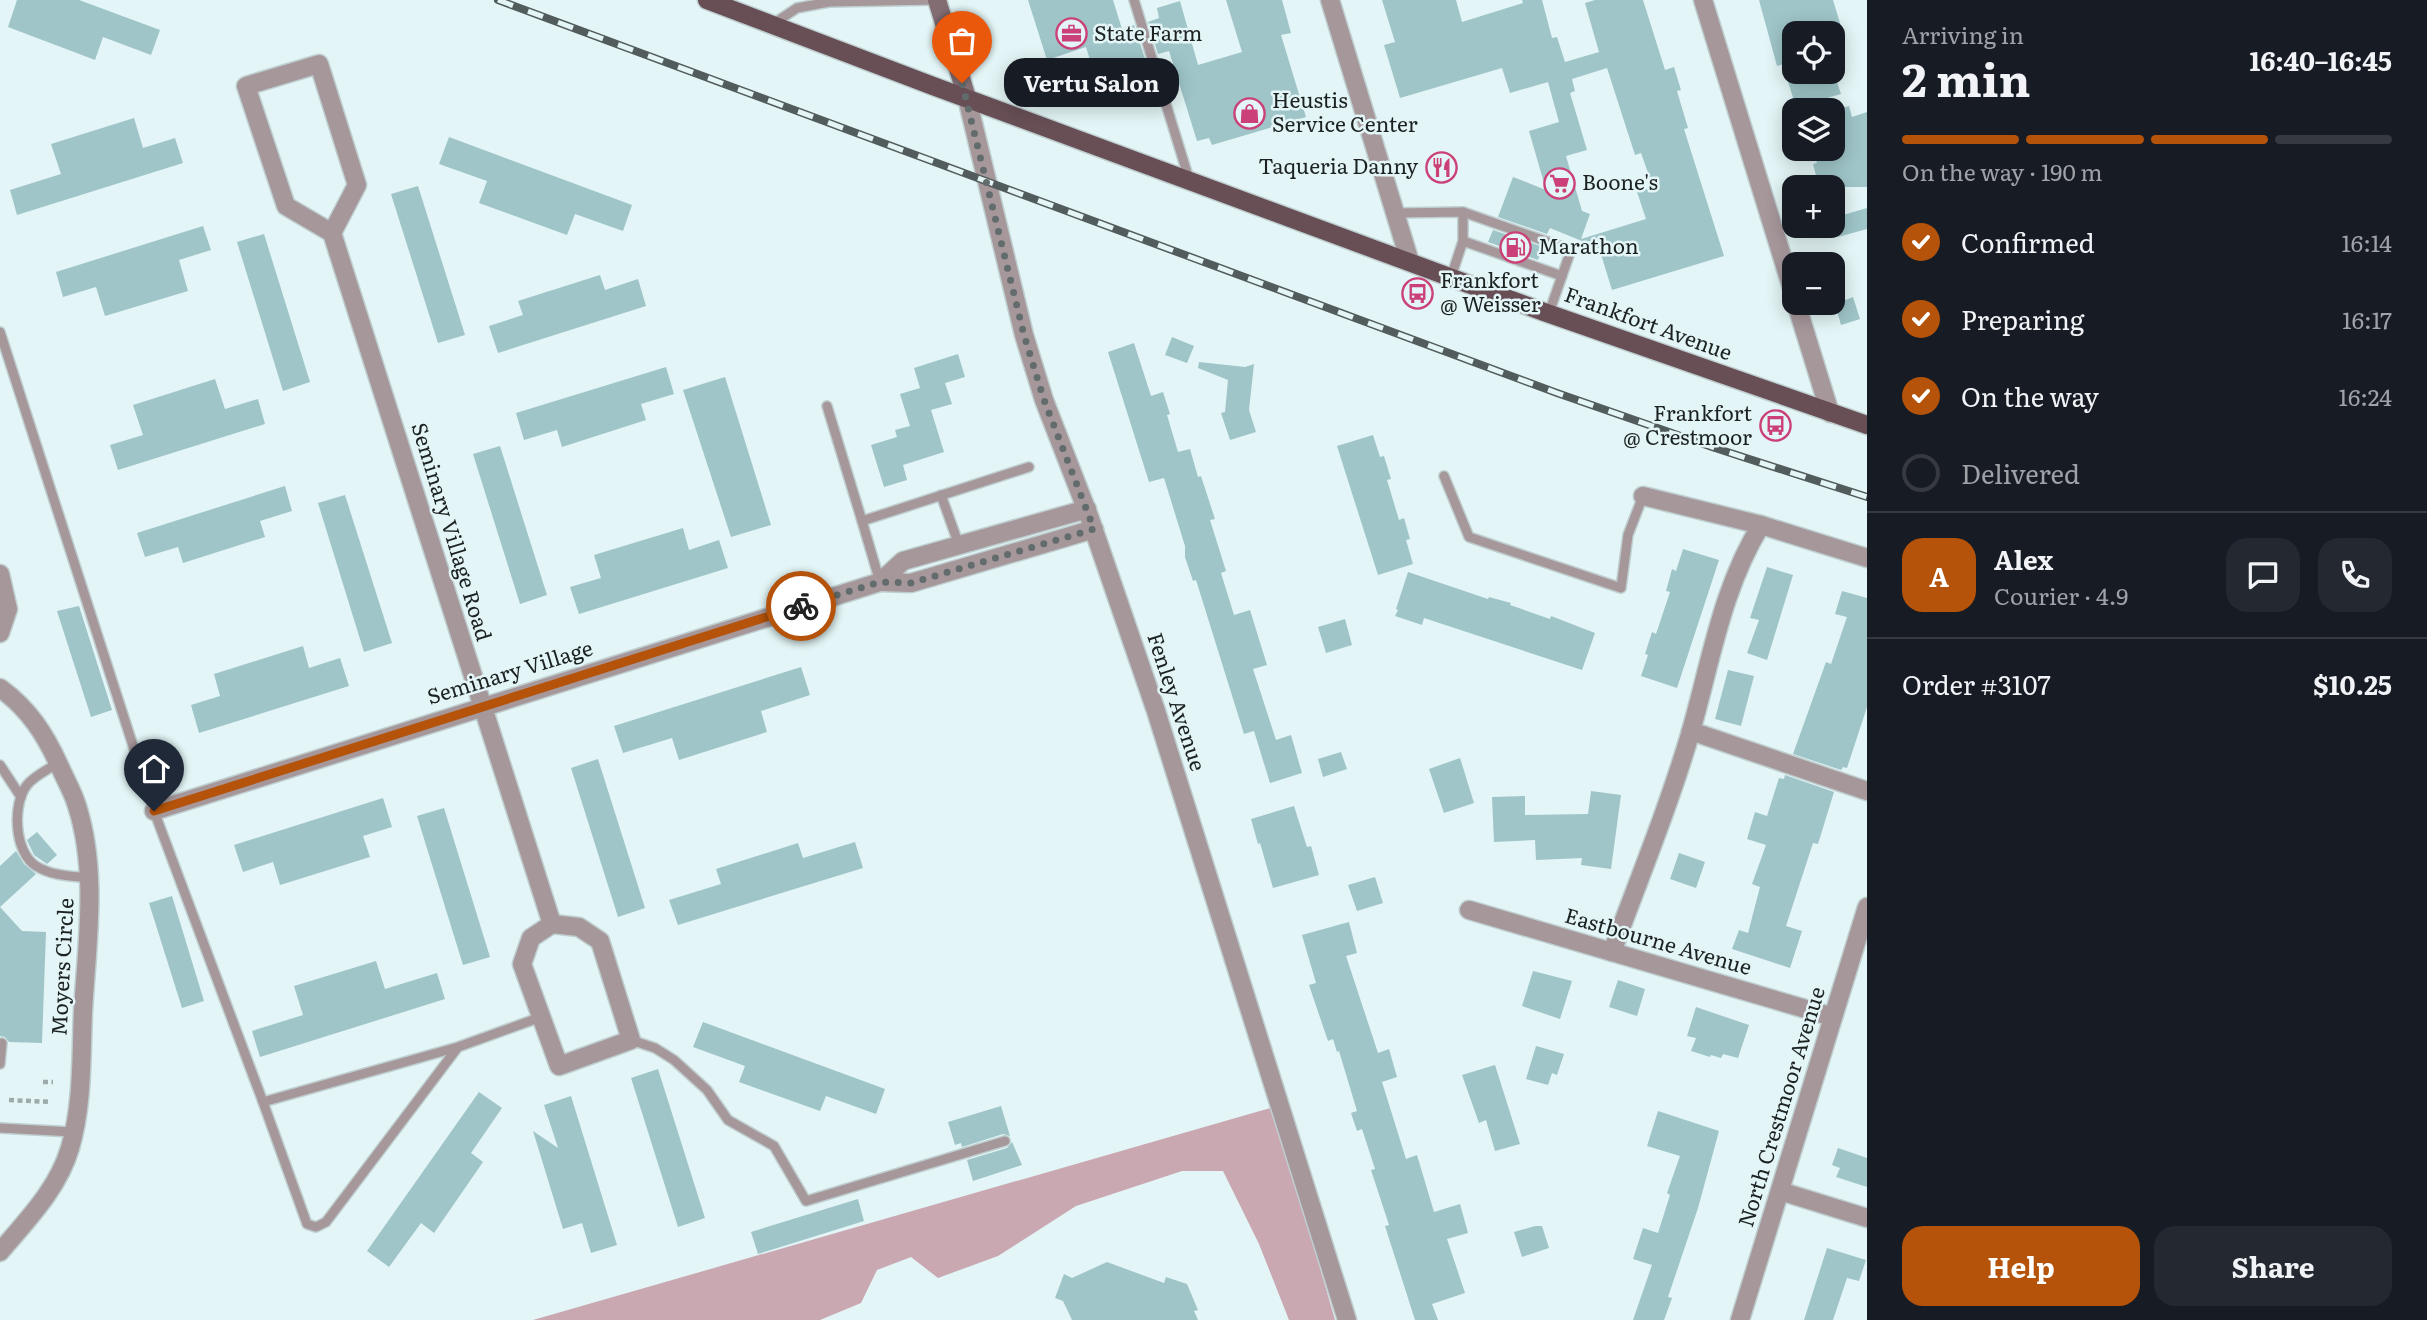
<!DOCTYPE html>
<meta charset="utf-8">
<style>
:root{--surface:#171b24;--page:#242831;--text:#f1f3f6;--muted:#9ea1a6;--line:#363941;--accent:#b45309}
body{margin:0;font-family:Literata,serif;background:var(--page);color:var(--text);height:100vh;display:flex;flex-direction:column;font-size:26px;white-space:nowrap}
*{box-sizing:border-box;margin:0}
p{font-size:23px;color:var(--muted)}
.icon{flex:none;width:38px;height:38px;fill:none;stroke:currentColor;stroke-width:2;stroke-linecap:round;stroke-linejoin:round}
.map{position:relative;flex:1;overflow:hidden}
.drawer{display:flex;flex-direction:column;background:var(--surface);width:560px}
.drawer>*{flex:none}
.buttons{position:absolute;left:1782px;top:21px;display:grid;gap:14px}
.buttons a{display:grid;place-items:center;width:63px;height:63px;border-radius:14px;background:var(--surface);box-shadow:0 4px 18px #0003;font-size:35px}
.pin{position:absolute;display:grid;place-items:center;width:60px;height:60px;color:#fff;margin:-72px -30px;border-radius:50% 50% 50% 0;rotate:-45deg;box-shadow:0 0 7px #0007}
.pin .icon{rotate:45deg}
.courier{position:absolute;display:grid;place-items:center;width:70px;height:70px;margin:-35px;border:5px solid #b45309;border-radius:50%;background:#fff;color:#222;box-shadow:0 2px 9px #0007}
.bubble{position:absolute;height:49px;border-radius:21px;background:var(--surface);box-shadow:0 4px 18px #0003;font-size:23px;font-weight:700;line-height:49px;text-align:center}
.headline em{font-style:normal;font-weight:700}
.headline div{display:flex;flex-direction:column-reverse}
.headline{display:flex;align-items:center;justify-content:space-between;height:119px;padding:0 35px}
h1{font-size:46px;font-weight:700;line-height:52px}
.bar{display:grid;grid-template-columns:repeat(4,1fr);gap:10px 7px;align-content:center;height:84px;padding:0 35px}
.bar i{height:9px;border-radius:5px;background:var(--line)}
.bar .selected{background:var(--accent)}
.bar p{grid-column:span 4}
.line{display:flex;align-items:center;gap:18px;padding:0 35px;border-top:2px solid var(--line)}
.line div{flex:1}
.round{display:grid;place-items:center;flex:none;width:74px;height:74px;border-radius:21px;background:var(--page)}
ol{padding:0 35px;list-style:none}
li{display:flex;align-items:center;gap:21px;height:77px}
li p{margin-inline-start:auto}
li .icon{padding:7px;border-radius:50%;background:var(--accent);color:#fff;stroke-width:4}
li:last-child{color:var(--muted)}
li i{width:38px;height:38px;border:4px solid var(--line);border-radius:50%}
.primary-button{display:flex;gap:14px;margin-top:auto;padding:14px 35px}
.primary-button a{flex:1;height:80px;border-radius:21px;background:var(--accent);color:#fff;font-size:28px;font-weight:700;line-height:80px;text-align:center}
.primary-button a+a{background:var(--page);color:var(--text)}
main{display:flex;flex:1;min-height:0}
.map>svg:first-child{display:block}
.forest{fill:#c9a8b1}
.building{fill:#9fc5c8;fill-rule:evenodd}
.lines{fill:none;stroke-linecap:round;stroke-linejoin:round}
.service-casing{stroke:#bfcfd0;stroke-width:12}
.minor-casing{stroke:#bfcfd0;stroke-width:21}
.secondary-casing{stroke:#bfcfd0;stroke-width:21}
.primary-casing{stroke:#bfcfd0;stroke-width:21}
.path{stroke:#9caaab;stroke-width:4.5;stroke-dasharray:5 3.5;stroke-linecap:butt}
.service{stroke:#a6979b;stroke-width:9}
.minor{stroke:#a6979b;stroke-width:18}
.secondary{stroke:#826d73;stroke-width:18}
.primary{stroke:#684f56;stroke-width:18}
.rail-casing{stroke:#525c5c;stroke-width:8}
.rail{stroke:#e3f5f6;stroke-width:5;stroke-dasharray:16;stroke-linecap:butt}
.done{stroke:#626c6c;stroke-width:7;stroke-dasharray:0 12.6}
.route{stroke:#b45309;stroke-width:9}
.labels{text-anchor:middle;stroke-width:5;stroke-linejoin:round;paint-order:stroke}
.poi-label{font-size:21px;fill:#1c2222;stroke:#e3f5f6;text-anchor:start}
.street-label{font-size:21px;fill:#1c2222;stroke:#e3f5f6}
</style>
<main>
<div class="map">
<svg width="1867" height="1320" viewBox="0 0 1867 1320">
<rect width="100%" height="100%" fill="#e3f5f6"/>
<path class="forest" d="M1274,1107l61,213h-46l-30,-76 -36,-73h-41l-106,35 -78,50 -60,22 -27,-21 -34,13 -16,33 -41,17h-287z"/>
<g class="building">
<path d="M17,0h62l81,30 -9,25 -48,-18 -8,23 -87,-33z"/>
<path d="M1028,0h85l9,29 12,-4 11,34 -12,3 4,13 -39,11 -12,-39 -39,13z"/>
<path d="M1226,0h56l9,33 -10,2 25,82 -94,28 -3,-7 -12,3 -28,-90 -11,3 -10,-32 11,-4 -2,-10 23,-7 18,64 44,-13z"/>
<path d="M1382,0h74l6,22 61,-19 -1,-3h20l10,38 5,-1 8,25 34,-10 -14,-49 10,-3h48l22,70 9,-3 7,23 -4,1 11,37 -4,1 40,127 -112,34 -13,-42 -49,-20 -3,6 -49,-17 15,-40 33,13 -17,-59 30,-9 -11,-40 -38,11 -8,-25 -102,30 -16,-53 11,-3zM1607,68l28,87 6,-2 12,34 -16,5 9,27 -65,20 9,-25 -8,-3 -16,-55 21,-6 -17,-57 5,-2 -3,-12z"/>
<path d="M1759,0h74l10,33h-49v28l-17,5z"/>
<path d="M1785,72h33l2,5 14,-4 7,21 -45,13z"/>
<path d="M1849,106l3,11 15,-5v75h-48l-6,-23 4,-1 -5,-14h20v-38z"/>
<path d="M134,118l9,30 32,-10 8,25 -166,52 -7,-25 51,-16 -10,-30z"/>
<path d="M449,137l183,68 -9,26 -48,-17 -8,21 -88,-32 8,-22 -48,-17z"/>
<path d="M418,186l47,149 -27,8 -47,-149z"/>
<path d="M1867,208v21l-29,8 -5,-19z"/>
<path d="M203,226l8,24 -32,10 9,31 -83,25 -9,-29 -33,10 -7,-25z"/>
<path d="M1493,230l50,17 -5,13 -50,-18z"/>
<path d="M264,234l46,148 -27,9 -46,-149z"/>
<path d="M600,275l5,15 33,-11 8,27 -148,47 -9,-27 34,-11 -5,-14z"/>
<path d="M1853,297l7,22 -19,6 -6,-21z"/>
<path d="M1172,337l22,9 -7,17 -22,-8z"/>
<path d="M1134,343l17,53 12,-4 7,22 -3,1 11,37 12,-3 8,28 3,-1 14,43 -5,1 16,51 -5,2 13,42 16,-5 17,55 -14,4 23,71 15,-5 11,38 -32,10 -16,-52 -10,3 -48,-154 -3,1 -8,-24v-11l-21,-68 -15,4 -41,-130z"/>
<path d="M958,354l7,23 -20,6 7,21 -21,6 13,42 -41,13 4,15 -23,7 -13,-42 26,-8 -2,-7 15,-4 -10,-32 20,-6 -6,-20z"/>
<path d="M1199,362l46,5 9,-3 -5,46 7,22 -26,8 -9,-27 4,-1 3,-32 -30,-12z"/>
<path d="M666,367l8,27 -33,10 5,16 -84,27 -5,-17 -33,10 -8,-27z"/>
<path d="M725,377l46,148 -40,12 -48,-147z"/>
<path d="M215,379l10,30 33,-10 7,25 -147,46 -8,-25 33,-10 -10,-30z"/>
<path d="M1373,435l7,22 4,-1 7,23 -4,1 12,40 5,-2 6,21 -4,1 7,24 -35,11 -41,-129z"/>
<path d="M500,446l47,149 -27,9 -47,-150z"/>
<path d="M285,486l7,25 -32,10 5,16 -82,26 -5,-16 -33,10 -8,-24z"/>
<path d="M345,495l47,148 -28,9 -46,-149z"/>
<path d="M683,528l6,22 30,-10 9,28 -149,46 -9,-27 31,-9 -7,-23z"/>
<path d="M1683,549l36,11 -42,128 -36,-12 7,-21 -3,-1 7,-22 4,2 14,-42 -4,-1 6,-22 4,2z"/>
<path d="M1767,567l26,8 -26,85 -20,-7 12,-33 -9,-2z"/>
<path d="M1408,572l80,27 1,-2 22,6 -1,2 40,14 1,-3 44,17 -13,37 -158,-52 -2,7 -27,-9 3,-6 -2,-1z"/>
<path d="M1842,591l25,7v109l-20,61 -4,-1 -2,3 -48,-16 33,-92 5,2 16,-47 -12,-3z"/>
<path d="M79,606l33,104 -21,7 -34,-106z"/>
<path d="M1345,619l7,26 -26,8 -8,-26z"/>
<path d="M303,646l6,22 31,-10 9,28 -150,47 -8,-28 29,-9 -6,-22z"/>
<path d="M801,667l9,28 -49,16 6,21 -88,28 -7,-22 -49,15 -9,-27z"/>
<path d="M1728,670l26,6 -13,50 -26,-7z"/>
<path d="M1341,752l6,17 -24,8 -5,-18z"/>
<path d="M1460,758l14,45 -30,10 -15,-44z"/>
<path d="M598,759l47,149 -27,9 -47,-149z"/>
<path d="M1785,775l49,17 -16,52 -5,-1 -27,83 16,5 -12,37 -58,-19 7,-19 9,3 12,-46 -8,-3 14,-39 -19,-6 8,-27 12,4 12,-38 5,1z"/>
<path d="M1591,791l30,4 -10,74 -30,-4 1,-7 -46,2 -1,-20 -41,2 -2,-45 33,-1v19l63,-1z"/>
<path d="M383,798l9,29 -29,9 7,21 -90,28 -7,-23 -30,10 -9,-27z"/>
<path d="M1294,806l13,41 4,-1 8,29 -46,13 -13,-45 -2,1 -7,-25z"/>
<path d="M444,808l46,149 -27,8 -46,-149z"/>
<path d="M37,832l20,23 -10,9 -13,-9 -7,-15z"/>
<path d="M855,842l8,26 -185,57 -9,-25 52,-16 -5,-15 82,-26 5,15z"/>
<path d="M16,851l8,13 12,10 -36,33 22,24 24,1 -4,111 -33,-1 -4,-5 -5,-1v-170z"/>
<path d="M1679,853l26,9 -9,26 -26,-9z"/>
<path d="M1375,877l8,26 -26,8 -9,-26z"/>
<path d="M172,896l32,105 -22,7 -33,-105z"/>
<path d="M1349,922l8,31 -11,3 32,97 11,-4 8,28 -15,5 24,77 11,-4 17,57 26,-8 8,29 -21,6 18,54 -33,11 6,16h-23l-30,-94 4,-1 -18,-55 4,-1 -13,-40 -5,2 -6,-18 6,-2 -18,-60 -2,1 -4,-13 -5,2 -19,-56 7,-2 -14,-48z"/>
<path d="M376,961l9,28 52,-16 8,26 -185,58 -8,-26 51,-16 -9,-29z"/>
<path d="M1533,971l39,10 -12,38 -38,-13z"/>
<path d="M1618,980l27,9 -8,27 -28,-9z"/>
<path d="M1696,1007l53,18 -11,33 -15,-4 -2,4 -10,-3 -1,2 -19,-6 5,-13 -9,-2z"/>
<path d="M703,1022l182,67 -9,25 -50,-18 -6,15 -81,-29 6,-16 -52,-19z"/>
<path d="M1536,1046l28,8 -7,21 -5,-2 -4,12 -22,-6z"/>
<path d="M1495,1065l25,79 -25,7 -9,-31 -7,3 -17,-48z"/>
<path d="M658,1069l47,149 -27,9 -47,-149z"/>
<path d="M479,1092l23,16 -31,45 12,9 -49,71 -13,-10 -32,44 -22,-16z"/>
<path d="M571,1096l46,149 -26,8 -9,-30 -19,6 -30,-98 25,17 -14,-43z"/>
<path d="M1001,1106l9,30 -7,-2 -41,13 -1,-4 -6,2 -7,-23z"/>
<path d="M1658,1111l61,20 -21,77 -30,89 4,1 -8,22h-31l19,-55 -19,-6 10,-31 15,5 12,-38 -3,-2 13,-37 -33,-10z"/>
<path d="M1012,1142l10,23 -49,16 -6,-21 40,-12z"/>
<path d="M1838,1148l29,10v29l-31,-10 4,-9 -8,-3z"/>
<path d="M858,1199l6,22 -106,33 -7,-22z"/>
<path d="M1535,1226h7l7,22 -27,9 -8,-25z"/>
<path d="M1827,1248l39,12 -7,21 -12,-3 -14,42h-29z"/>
<path d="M1107,1262l57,21 2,-6 21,7 11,26 -4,1 4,9h-126l-9,-19 -8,-3 9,-24 8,4z"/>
</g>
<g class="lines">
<defs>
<g id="service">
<path d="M1134,0l55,179"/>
<path d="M773,24l24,-16 32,-6 108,-2"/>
<path d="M1395,213l68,-1 108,38 -22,63"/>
<path d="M1463,241v-29"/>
<path d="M1451,277l12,-36 99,35"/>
<path d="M0,332l154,479 109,291"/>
<path d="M827,406l35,115"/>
<path d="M1444,476l25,61 152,51 7,-53 15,-39"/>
<path d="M941,495l18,50"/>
<path d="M880,582l-18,-61 167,-54"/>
<path d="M58,763c-9,6 -24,13 -31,22 -15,19 -13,67 9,81 16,10 35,10 53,12"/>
<path d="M0,765l21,32"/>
<path d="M631,1040l24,8 19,12 33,30 21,30 46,26 32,55 199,-60"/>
<path d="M458,1047l-132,175 -10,5 -9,-3 -44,-122 195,-55 83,-30"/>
<path d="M0,1064l2,-21"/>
<path d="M0,1128l73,4"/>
</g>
<g id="minor">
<path d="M1330,0l80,262"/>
<path d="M1703,0l91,295"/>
<path d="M967,98l57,237 20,65 45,116 67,195 191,609"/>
<path d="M332,233l25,-48 -38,-121 -73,22 40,120 46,27 220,691"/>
<path d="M1796,303l34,110"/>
<path d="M1643,496l118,29 106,33"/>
<path d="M1087,509l-184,52 -23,21 31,1 183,-54"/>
<path d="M0,574l8,35 -8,24"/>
<path d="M0,688c29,21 45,46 60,79 5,12 13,25 17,39 21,66 10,137 6,205 -2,45 0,93 -13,137 -12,41 -43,72 -70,104"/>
<path d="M1691,731l176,60"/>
<path d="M154,811l726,-229"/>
<path d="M1469,910l364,107"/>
<path d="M552,924l27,3 21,14 31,99 -72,26 -37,-102 9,-26z"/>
<path d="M1612,952c27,-73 57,-146 79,-221 20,-70 31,-143 70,-206"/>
<path d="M1780,1191l87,27"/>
<path d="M1740,1320l127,-413"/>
</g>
<path id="secondary" d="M937,0l30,98"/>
<path id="primary" d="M707,0l226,86 611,226 323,113"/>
</defs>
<use href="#service" class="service-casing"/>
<use href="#minor" class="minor-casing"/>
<use href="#secondary" class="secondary-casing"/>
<use href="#primary" class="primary-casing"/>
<g class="path">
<path d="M43,1082h10"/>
<path d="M9,1100l42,2"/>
</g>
<use href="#service" class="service"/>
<use href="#minor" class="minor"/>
<use href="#secondary" class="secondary"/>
<use href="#primary" class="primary"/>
<defs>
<path id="rail" d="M498,0l1059,393 155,54 155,50"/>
</defs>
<use href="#rail" class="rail-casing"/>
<use href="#rail" class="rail"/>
</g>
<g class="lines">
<path class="done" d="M801,606l79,-24 31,1 183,-54 -50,-129 -20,-65 -62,-252"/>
<path class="route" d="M154,811l647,-205"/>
</g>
<defs>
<symbol id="office-ring" viewBox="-11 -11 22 22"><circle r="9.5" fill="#e3f5f6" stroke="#ca4077" stroke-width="1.5"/><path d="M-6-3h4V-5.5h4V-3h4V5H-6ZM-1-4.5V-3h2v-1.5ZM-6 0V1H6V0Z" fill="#ca4077"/></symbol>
<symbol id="shop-ring" viewBox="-11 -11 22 22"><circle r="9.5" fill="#e3f5f6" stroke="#ca4077" stroke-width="1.5"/><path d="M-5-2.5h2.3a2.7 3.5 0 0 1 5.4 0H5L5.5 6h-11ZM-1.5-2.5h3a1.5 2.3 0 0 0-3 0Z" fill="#ca4077"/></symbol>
<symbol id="restaurant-ring" viewBox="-11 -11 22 22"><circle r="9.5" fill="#e3f5f6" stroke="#ca4077" stroke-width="1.5"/><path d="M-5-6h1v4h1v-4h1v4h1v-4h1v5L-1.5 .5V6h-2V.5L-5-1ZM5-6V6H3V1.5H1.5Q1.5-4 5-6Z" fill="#ca4077"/></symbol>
<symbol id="supermarket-ring" viewBox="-11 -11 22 22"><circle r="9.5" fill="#e3f5f6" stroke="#ca4077" stroke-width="1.5"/><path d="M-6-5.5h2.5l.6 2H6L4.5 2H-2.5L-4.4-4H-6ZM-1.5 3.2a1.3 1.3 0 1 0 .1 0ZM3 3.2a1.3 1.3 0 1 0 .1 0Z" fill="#ca4077"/></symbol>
<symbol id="fuel-ring" viewBox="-11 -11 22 22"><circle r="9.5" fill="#e3f5f6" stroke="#ca4077" stroke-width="1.5"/><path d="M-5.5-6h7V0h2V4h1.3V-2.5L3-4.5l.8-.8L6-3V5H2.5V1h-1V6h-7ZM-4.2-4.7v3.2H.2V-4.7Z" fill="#ca4077"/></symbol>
<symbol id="bus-ring" viewBox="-11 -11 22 22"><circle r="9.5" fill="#e3f5f6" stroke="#ca4077" stroke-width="1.5"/><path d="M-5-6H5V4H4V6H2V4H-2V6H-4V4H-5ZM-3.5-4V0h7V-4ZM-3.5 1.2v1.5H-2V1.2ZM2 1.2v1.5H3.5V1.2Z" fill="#ca4077"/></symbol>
</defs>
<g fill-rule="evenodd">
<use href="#office-ring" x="1054" y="16" width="35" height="35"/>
<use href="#shop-ring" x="1232" y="96" width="35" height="35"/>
<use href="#restaurant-ring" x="1424" y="150" width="35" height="35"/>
<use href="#supermarket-ring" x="1542" y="166" width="35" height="35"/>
<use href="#fuel-ring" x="1498" y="230" width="35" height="35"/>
<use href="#bus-ring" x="1400" y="276" width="35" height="35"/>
<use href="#bus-ring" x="1758" y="408" width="35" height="35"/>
</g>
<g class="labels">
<g class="poi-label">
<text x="1094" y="41">State Farm</text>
<text x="1272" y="108">Heustis<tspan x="1272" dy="24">Service Center</tspan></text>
<text x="1418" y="174" text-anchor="end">Taqueria Danny</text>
<text x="1582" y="190">Boone's</text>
<text x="1538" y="254">Marathon</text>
<text x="1440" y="288">Frankfort<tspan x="1440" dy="24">@ Weisser</tspan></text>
<text x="1752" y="421" text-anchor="end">Frankfort<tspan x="1752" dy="24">@ Crestmoor</tspan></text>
</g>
<g class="street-label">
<text transform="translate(1648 324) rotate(20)" y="7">Frankfort Avenue</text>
<text transform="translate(451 532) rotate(73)" y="7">Seminary Village Road</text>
<text transform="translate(510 673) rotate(-17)" y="7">Seminary Village</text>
<text transform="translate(1176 702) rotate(72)" y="7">Fenley Avenue</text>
<text transform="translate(1658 942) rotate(16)" y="7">Eastbourne Avenue</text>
<text transform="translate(63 967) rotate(-87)" y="7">Moyers Circle</text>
<text transform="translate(1782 1107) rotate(-73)" y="7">North Crestmoor Avenue</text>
</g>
</g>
</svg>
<div class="buttons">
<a><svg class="icon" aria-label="locate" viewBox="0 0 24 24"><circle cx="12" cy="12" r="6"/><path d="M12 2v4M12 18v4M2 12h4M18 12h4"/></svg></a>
<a><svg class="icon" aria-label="layers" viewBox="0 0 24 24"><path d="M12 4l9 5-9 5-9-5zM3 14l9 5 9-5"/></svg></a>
<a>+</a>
<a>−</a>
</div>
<div class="pin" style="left:962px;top:83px;background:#ea580c"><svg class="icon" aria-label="bag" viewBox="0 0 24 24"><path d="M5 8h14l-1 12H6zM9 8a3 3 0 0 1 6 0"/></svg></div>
<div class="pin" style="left:154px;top:811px;background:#1f2937"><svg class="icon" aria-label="home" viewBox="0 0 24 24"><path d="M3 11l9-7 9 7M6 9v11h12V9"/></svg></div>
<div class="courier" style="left:801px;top:606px"><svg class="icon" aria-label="bike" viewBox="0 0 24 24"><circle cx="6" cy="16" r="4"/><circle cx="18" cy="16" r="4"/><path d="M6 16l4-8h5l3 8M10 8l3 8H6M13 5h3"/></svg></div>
<div class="bubble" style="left:1004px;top:58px;width:175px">Vertu Salon</div>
</div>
<section class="drawer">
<div class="headline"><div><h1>2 min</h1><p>Arriving in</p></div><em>16:40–16:45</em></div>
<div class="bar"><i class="selected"></i><i class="selected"></i><i class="selected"></i><i></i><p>On the way · 190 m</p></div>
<ol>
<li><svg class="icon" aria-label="check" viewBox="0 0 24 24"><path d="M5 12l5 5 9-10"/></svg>Confirmed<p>16:14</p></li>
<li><svg class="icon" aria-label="check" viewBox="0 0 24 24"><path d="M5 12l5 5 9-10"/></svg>Preparing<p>16:17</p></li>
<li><svg class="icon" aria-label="check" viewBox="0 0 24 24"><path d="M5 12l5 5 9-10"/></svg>On the way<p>16:24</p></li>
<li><i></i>Delivered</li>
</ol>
<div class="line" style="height:126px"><b class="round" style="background:var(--accent);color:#fff">A</b><div><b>Alex</b><p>Courier · 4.9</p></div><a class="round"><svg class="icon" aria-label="chat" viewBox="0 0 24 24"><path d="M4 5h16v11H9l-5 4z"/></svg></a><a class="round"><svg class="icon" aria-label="phone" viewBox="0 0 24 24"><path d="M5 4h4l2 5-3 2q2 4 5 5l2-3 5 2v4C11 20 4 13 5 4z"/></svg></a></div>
<div class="line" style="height:91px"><div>Order #3107</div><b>$10.25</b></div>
<div class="primary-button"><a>Help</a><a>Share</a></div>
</section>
</main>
